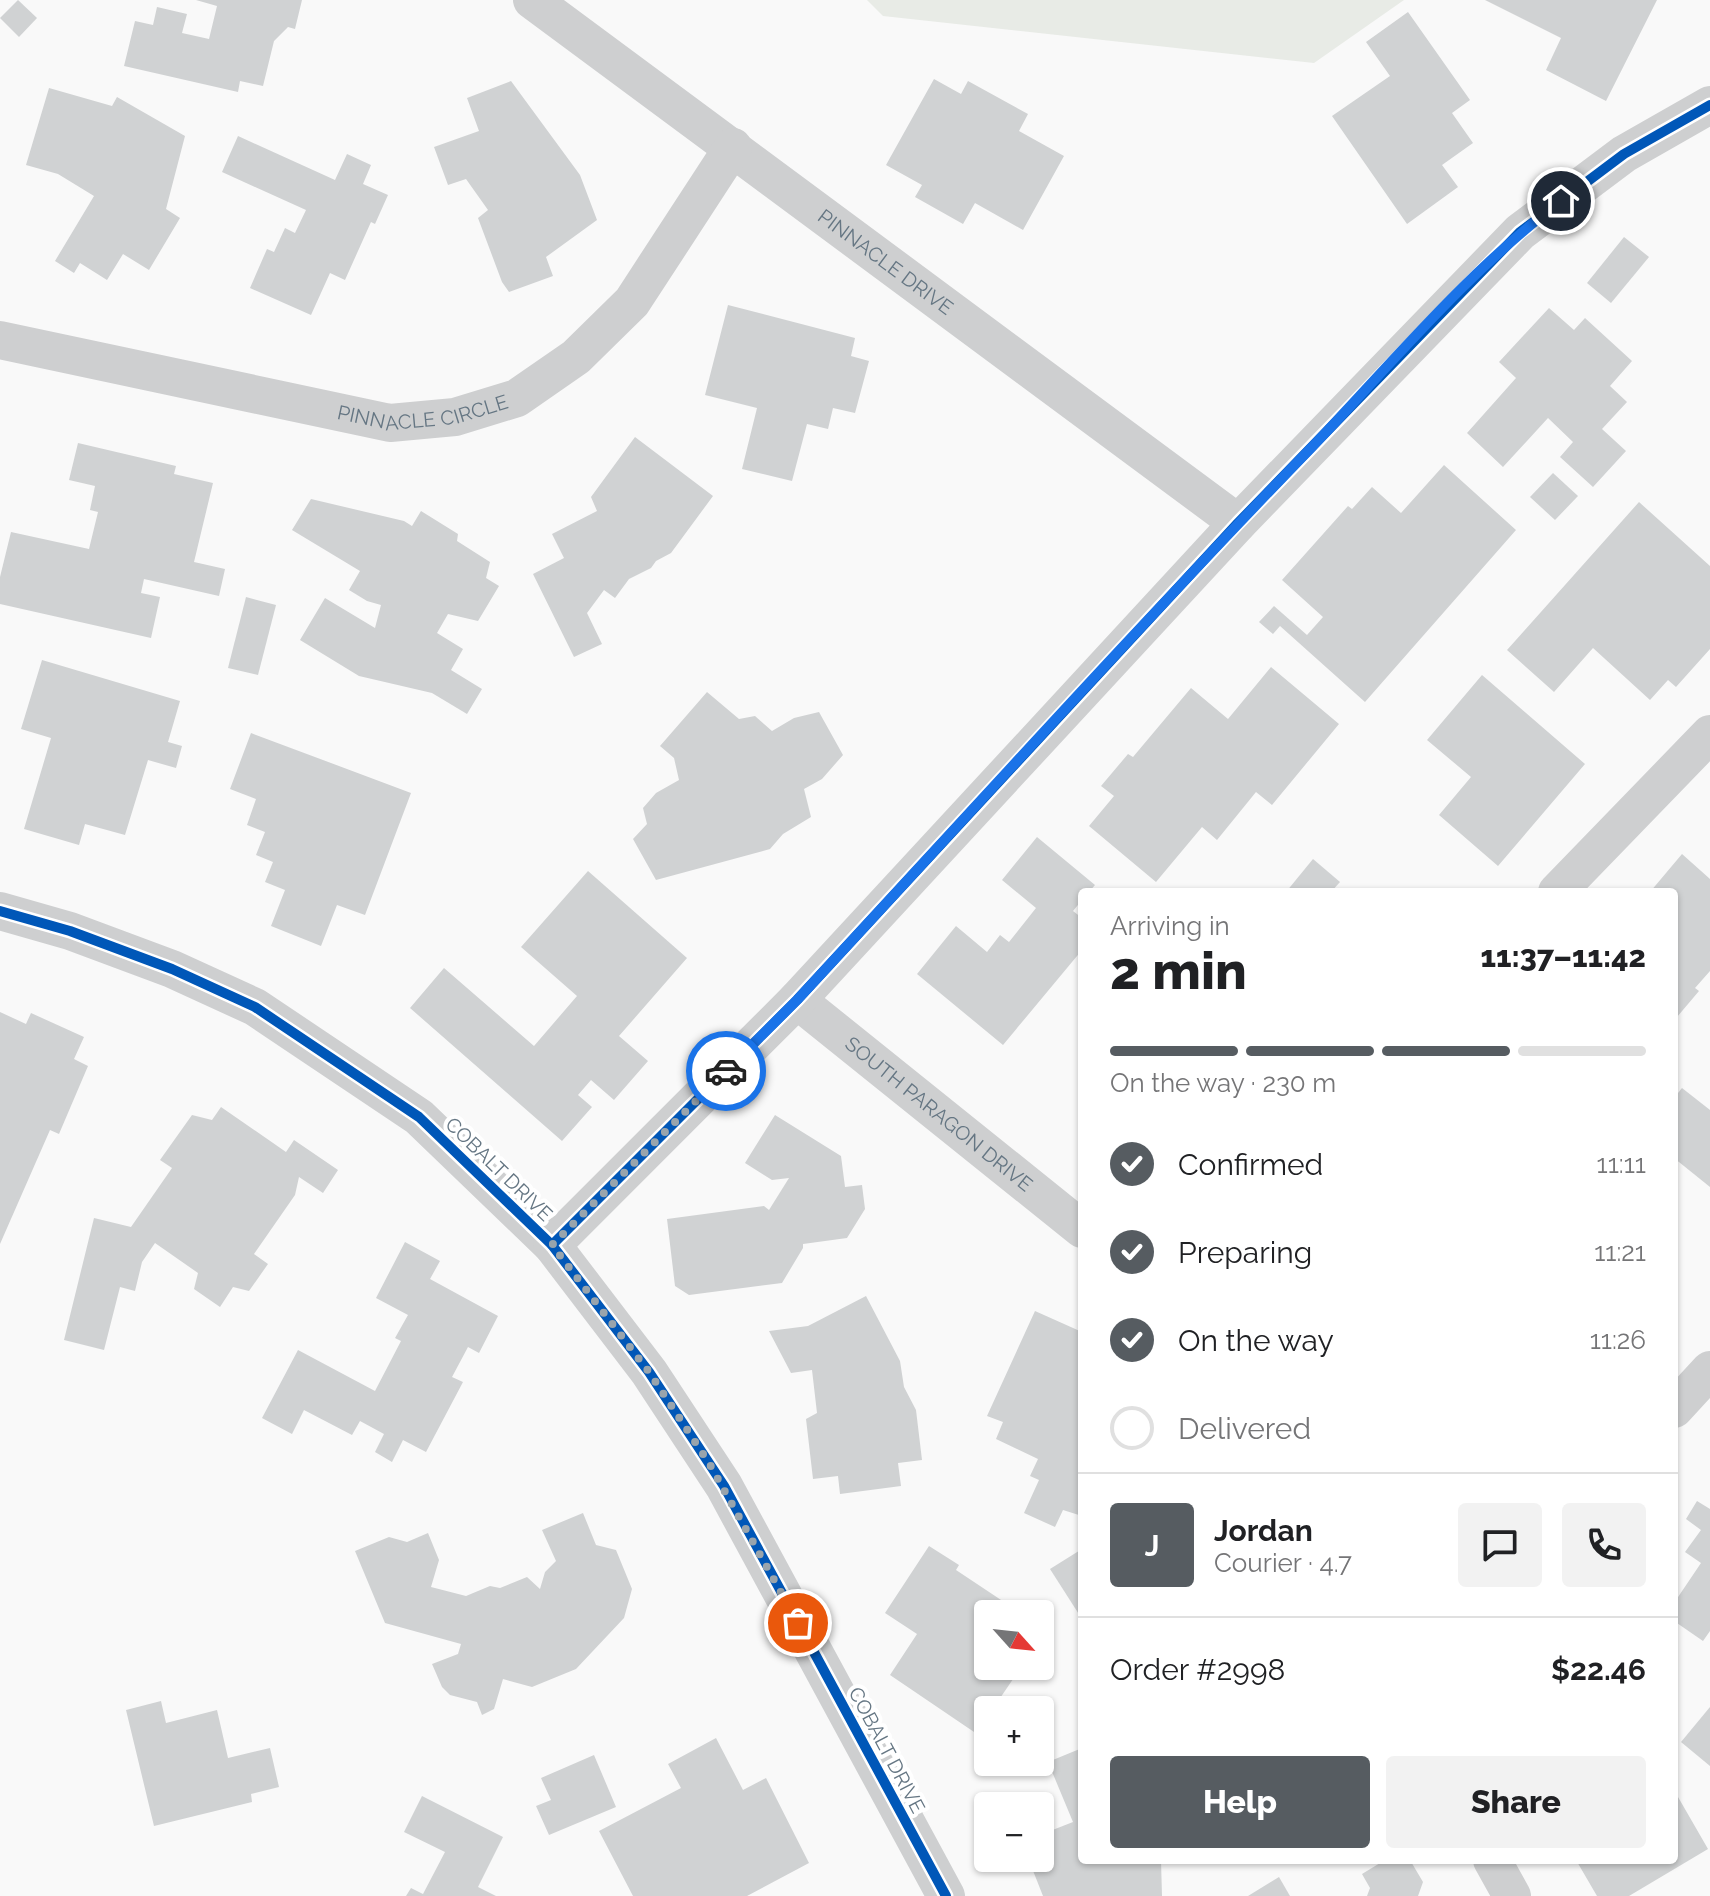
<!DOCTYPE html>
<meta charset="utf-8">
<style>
:root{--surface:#fff;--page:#f2f2f2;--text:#202124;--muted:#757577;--line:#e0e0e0;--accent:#565c61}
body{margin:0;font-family:Raleway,sans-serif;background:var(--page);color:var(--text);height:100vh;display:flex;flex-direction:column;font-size:30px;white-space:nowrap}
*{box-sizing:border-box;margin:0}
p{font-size:26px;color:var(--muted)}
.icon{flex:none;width:44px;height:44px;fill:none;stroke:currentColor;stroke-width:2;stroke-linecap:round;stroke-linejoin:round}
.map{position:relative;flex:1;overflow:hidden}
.panel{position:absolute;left:1078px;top:888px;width:600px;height:976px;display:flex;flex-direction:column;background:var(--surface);border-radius:8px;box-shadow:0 2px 6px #0004}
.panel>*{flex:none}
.needle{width:52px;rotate:117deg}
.buttons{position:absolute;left:974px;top:1600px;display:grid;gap:16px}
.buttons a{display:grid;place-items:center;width:80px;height:80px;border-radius:8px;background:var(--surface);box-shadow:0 2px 6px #0004;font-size:40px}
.pin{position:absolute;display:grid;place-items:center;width:68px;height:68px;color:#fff;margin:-34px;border:4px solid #fff;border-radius:50%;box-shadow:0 2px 8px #0007}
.courier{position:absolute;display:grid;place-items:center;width:80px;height:80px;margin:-40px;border:6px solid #1a73e8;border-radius:50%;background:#fff;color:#222;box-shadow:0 2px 10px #0007}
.headline em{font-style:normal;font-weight:800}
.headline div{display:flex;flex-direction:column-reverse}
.headline{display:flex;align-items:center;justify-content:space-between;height:136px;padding:0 32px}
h1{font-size:52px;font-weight:800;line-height:60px}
.bar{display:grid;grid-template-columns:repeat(4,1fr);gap:12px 8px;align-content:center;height:96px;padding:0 32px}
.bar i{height:10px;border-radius:6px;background:var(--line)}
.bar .on{background:var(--accent)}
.bar p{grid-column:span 4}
.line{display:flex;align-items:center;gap:20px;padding:0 32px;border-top:2px solid var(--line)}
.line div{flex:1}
.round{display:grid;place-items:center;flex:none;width:84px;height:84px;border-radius:8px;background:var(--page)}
ol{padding:0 32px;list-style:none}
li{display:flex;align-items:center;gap:24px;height:88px}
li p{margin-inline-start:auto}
li .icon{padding:8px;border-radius:50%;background:var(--accent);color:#fff;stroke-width:4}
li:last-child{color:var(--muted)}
li i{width:44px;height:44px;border:4px solid var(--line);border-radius:50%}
.cta{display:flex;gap:16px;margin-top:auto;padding:16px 32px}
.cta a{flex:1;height:92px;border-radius:8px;background:var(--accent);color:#fff;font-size:32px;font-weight:800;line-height:92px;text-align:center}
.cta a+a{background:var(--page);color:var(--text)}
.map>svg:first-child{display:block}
.green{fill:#e8ebe6}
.building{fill:#d0d2d3}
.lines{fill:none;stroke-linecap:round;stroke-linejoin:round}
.minor{stroke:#cecfd0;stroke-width:38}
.cycleway-casing{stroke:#fff;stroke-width:15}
.cycleway{stroke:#0057b8;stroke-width:10}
.done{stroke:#99a4ac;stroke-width:8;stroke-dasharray:0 14.4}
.route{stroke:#1a73e8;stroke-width:10}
.labels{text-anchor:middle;stroke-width:8;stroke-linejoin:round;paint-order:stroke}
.street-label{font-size:20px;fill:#657683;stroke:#fff}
</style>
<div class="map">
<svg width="1710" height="1896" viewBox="0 0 1710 1896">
<rect width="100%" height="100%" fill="#f9f9f9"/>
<path class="green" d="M867,0h537l-90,63 -431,-47z"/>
<g class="building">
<path d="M18,0l19,18 -18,19 -19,-19z"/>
<path d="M196,0h106l-7,29 -7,-2 -14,14 -11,45 -23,-5 -2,11 -114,-26 11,-45 18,4 4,-18 30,7 -5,19 27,6 8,-33z"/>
<path d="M1485,0h172l-51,101 -60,-31 15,-32z"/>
<path d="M1408,12l62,88 -18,13 21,30 -31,22 16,22 -51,37 -75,-108 58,-40 -24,-34z"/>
<path d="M934,79l27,15 7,-13 60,33 -9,17 45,25 -41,74 -48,-27 -12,21 -48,-27 7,-12 -36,-20z"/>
<path d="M511,81l69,94 17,45 -51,37 7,19 -44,16 -7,-10 -24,-64 10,-8 -22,-31 -18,6 -14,-38 45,-16 -12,-33z"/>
<path d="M49,88l63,18 5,-9 68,39 -19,73 14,9 -31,52 -26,-16 -16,26 -27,-17 -6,10 -19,-12 39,-65 -36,-22 -32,-9z"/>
<path d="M238,136l97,44 12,-26 24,11 -8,19 25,11 -13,29 -4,-2 -26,58 -15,-7 -19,42 -61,-27 17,-39 7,3 11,-24 10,5 11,-23 -84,-38z"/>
<path d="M1624,237l25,20 -38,46 -24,-20z"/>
<path d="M728,305l127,33 -4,18 18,5 -14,52 -22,-5 -5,21 -21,-5 -15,57 -50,-12 15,-61 -52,-13z"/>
<path d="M1549,308l25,22 11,-12 47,43 -22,25 17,16 -25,27 24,22 -33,36 -33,-30 13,-15 -25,-24 -45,49 -36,-34 49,-55 -17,-16z"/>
<path d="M635,437l78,59 -42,57 -15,8 -5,7 -22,11 -14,19 -11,-8 -17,23 15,31 -28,13 -41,-83 31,-16 -12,-24 45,-23 -6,-14z"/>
<path d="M78,443l98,23 -2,8 39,9 -19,79 31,7 -6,27 -75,-17 -3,14 19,4 -9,41 -151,-34v-27l11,-45 78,17 9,-37 -8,-2 5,-24 -26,-6z"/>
<path d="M1444,465l72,65 -151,172 -85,-76 -7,8 -14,-12 15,-16 33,29 16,-18 -41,-37 66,-74 4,3 20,-22 29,26z"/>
<path d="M1553,473l25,23 -23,24 -25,-23z"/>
<path d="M311,499l93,22 8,5 9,-15 37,23 -1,7 33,21 -4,16 13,8 -21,35 -30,-7 -11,19 26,16 -12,21 31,19 -15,25 -35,-21 -73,-17 -59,-36 25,-42 50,30 6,-23 -14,-4 -18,-11 11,-19 -68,-41z"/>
<path d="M1639,502l71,64v83l-34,38 -8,-7 -18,20 -57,-52 -39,44 -47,-42z"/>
<path d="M246,597l30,8 -18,70 -30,-7z"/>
<path d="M42,660l138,41 -12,41 14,4 -6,22 -28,-8 -23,75 -40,-11 -6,21 -55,-16 27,-91 -30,-9z"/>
<path d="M1271,667l68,57 -67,81 -16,-13 -39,48 -15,-13 -46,55 -67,-56 25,-30 -13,-10 27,-32 5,3 58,-69 37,31z"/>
<path d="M1482,675l103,89 -87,102 -59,-51 32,-38 -44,-37z"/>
<path d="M707,692l32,27 16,-3 17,15 22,-13 25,-6 24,43 -21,24 -18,10 7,28 -28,17 -13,15 -114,31 -23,-41 14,-15 -4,-16 13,-15 23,-13 -5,-22 -14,-12z"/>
<path d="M251,733l160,60 -46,122 -28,-10 -16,41 -50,-20 14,-36 -20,-8 8,-20 -17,-7 9,-23 -18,-7 9,-26 -26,-10z"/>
<path d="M1037,837l58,48 -6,7h-7v8l-9,11 9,7v32l-79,95 -86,-71 39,-48 31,26 13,-17 9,7 27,-34 -34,-28z"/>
<path d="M1682,854l28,25v92l-15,17 4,3 -22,26 -3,-2v-123h-24z"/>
<path d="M1313,859l27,23 -9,10h-45z"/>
<path d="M588,871l99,87 -68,78 29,25 -34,39 -23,-20 -13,15 14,12 -30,34 -152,-133 34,-40 90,78 43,-50 -56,-49z"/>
<path d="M0,1012l26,12 5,-11 53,24 -10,22 14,7 -29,68 -9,-4 -50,114z"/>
<path d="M1682,1088l28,22v77l-36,-29v-60z"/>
<path d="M221,1107l65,45 8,-12 44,30 -15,23 -24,-16 -4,18 -41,59 14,10 -19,27 -16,-4 -13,20 -26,-18 4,-16 -43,-30 -13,19 -7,29 -15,-4 -16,63 -40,-10 30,-122 37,9 41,-59 -12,-8 32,-45 20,5z"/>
<path d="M775,1115l66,41 4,31 17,-2 3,24 -18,29 -44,6v4l-21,35 -93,12 -14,-9 -8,-67 97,-13 5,4 20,-32 -17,2 -27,-17z"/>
<path d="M405,1242l35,19 -10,18 68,37 -19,37 -11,-6 -16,30 11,5 -37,70 -23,-12 -11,22 -17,-10 9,-18 -24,-13 -8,14 -48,-25 -12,24 -30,-16 36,-68 77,41 26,-50 -6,-3 13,-23 -32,-17z"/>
<path d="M866,1296l34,65 4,26 12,23 6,50 -24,3 3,23 -61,8 -2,-18 -25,3 -7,-60 11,-6 -5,-43 -21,3 -22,-42 39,-5z"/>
<path d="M1035,1311l47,21v184l-19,-6 -8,17 -31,-14 15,-33 -9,-4 8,-17 -42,-20 7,-17 -16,-6z"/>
<path d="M1697,1501l13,8v122l-7,10 -29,-20v-18l27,-40 -16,-11 16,-22 -15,-11z"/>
<path d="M583,1513l13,32 20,5 16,39 -8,29 -48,51 -44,18 -29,-8 -9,30 -12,6 -5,-13 -27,-7 -8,-8 -10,-23 26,-10 3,-10 -76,-21 -30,-72 34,-14 18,5 21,-9 11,27 -8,27 35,9 24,-10 10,2 27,-11 13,12 5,-17 11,-11 -14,-31z"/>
<path d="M929,1546l30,19 -3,5 66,44h-34v52h34l-30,44h-4v6l-11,18 -87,-59 27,-41 -32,-21z"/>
<path d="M1082,1549v70l-32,-50z"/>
<path d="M161,1701l5,22 51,-13 11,48 42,-10 9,39 -28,7 1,8 -98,24 -28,-116z"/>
<path d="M1710,1707v59l-29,-24z"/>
<path d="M716,1738l27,52 23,-12 43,85 -62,33h-114l-34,-65 82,-43 -13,-24z"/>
<path d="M1082,1748v112h79l1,36h-119l-15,-38h12v-5l11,-4 -1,-18 23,-9 -25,-60z"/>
<path d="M594,1755l22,52 -67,28 -13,-29 15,-6 -10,-22z"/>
<path d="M1674,1790l34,59 -79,47h-32l-21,-36h98z"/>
<path d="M422,1796l81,41 -25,50 18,9h-90l5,-8 12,6 22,-42 -41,-20z"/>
<path d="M1385,1860h25l13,22 -5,14h-51l3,-8 -8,-14z"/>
<path d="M1279,1877l11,19h-42z"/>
</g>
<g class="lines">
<g class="minor">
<path id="s1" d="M532,0l706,523"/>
<path id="s2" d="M0,340l390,83 65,-6 62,-19 59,-41 56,-55 101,-155"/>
<path d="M1557,892l153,-158"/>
<path d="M0,911l70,20 102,38 83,38 164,110 133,128 97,127 75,114 222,410"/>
<path id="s3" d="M797,1000l285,229"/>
<path d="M552,1245l245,-245 441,-477 282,-291 104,-78 86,-49"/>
<path d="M1674,1409l36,-39"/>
<path d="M1492,1860l20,36"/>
</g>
<defs>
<g id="cycleway">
<path d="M0,911l70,20 102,38 83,38 164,110 133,128 97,127 75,114 222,410"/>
<path d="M552,1245l245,-245 441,-477 282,-291 104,-78 86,-49"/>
</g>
</defs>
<use href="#cycleway" class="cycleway-casing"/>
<use href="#cycleway" class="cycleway"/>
</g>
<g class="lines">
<path class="done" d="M726,1071l-174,174 97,127 60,91 89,160"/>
<path class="route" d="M726,1071l71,-71c171,-185 340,-372 515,-553 79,-83 158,-178 249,-246"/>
</g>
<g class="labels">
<g class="street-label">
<text dy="7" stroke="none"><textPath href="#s1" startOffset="440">PINNACLE DRIVE</textPath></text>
<text dy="7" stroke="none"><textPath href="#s2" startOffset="432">PINNACLE CIRCLE</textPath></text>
<text dy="7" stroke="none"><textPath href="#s3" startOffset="182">SOUTH PARAGON DRIVE</textPath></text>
<text transform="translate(499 1169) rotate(44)" y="7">COBALT DRIVE</text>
<text transform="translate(887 1750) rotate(62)" y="7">COBALT DRIVE</text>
</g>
</g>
</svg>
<div class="buttons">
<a><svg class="needle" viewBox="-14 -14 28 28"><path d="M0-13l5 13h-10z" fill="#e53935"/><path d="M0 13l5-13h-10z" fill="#757577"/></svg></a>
<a>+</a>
<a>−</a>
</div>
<div class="pin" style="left:798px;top:1623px;background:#ea580c"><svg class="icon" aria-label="bag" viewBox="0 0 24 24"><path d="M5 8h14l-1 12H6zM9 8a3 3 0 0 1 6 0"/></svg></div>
<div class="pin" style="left:1561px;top:201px;background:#1f2937"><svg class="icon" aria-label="home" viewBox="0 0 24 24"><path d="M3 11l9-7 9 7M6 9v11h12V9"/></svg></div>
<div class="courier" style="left:726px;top:1071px"><svg class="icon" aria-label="car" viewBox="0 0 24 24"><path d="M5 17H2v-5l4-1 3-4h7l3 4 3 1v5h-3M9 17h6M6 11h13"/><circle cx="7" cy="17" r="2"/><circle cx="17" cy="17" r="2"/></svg></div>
<section class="panel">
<div class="headline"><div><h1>2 min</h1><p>Arriving in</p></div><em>11:37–11:42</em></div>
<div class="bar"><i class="on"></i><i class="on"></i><i class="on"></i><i></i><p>On the way · 230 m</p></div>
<ol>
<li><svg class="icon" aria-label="check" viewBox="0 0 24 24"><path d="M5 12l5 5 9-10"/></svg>Confirmed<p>11:11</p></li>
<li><svg class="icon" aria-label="check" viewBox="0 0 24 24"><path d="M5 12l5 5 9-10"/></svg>Preparing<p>11:21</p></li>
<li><svg class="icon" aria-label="check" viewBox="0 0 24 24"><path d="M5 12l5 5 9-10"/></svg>On the way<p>11:26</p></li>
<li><i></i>Delivered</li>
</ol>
<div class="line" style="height:144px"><b class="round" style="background:var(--accent);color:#fff">J</b><div><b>Jordan</b><p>Courier · 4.7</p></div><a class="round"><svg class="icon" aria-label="chat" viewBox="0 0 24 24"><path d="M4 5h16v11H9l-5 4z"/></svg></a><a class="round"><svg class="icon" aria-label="phone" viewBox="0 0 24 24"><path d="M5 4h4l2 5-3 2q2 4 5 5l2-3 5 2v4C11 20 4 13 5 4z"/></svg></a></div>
<div class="line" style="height:104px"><div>Order #2998</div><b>$22.46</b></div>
<div class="cta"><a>Help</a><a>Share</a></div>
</section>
</div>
